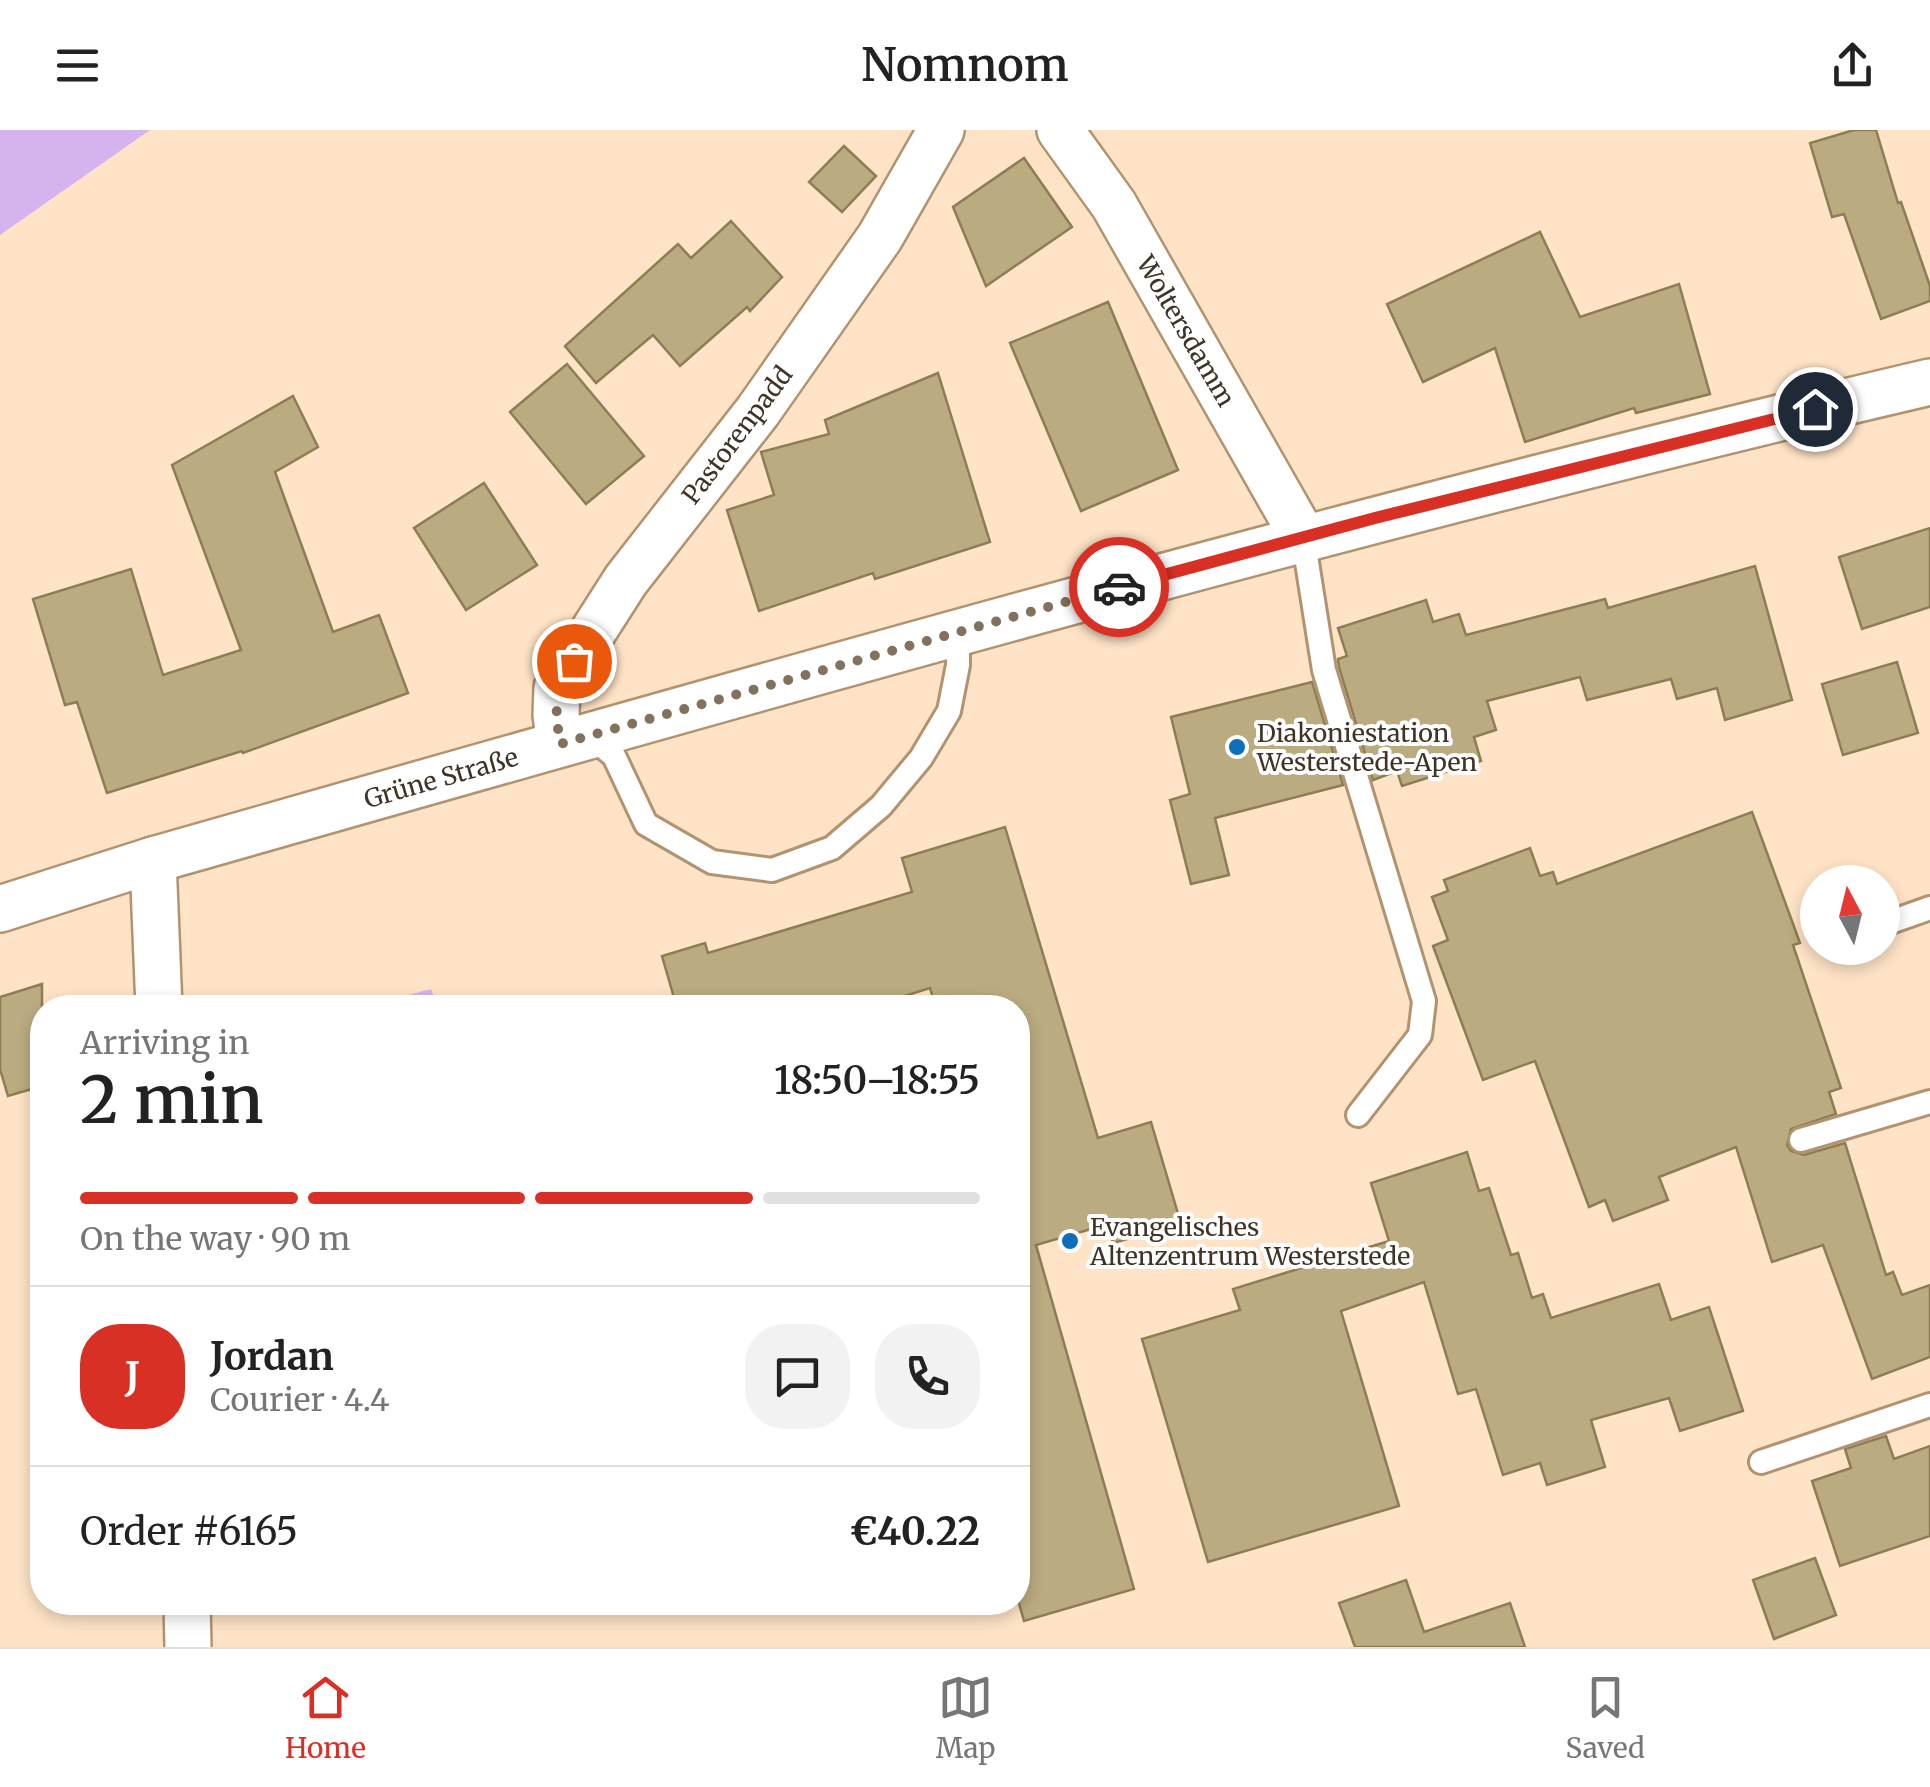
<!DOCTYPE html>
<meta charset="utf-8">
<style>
:root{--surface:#fff;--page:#f2f2f2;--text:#222;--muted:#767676;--line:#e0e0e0;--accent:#d93025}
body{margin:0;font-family:Merriweather,serif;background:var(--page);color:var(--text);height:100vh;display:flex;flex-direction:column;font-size:38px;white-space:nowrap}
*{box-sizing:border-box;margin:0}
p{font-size:32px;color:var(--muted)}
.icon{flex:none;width:55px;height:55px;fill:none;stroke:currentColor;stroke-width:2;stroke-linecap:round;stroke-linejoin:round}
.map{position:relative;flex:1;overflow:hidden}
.side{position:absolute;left:30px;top:865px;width:1000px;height:620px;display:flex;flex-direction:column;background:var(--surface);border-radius:40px;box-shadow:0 5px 15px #0003}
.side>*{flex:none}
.needle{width:65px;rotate:353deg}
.buttons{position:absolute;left:1800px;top:735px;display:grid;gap:20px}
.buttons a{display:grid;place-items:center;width:100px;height:100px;border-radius:50%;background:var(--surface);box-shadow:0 5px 15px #0003;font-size:50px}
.pin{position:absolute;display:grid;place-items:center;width:85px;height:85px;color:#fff;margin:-42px;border:5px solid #fff;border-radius:50%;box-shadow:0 2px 10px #0007}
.courier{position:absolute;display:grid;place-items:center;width:100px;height:100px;margin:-50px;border:8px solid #d93025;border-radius:50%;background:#fff;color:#222;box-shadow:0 2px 12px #0007}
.head em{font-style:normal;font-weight:600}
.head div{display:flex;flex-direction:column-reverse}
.head{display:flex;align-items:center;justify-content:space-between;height:170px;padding:0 50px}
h1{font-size:65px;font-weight:600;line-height:75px}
.bar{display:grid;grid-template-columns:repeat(4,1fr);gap:15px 10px;align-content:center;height:120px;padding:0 50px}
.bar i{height:12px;border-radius:8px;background:var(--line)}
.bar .selected{background:var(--accent)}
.bar p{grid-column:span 4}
.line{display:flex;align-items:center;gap:25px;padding:0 50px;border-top:2px solid var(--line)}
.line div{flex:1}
.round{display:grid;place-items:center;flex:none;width:105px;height:105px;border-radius:40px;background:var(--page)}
header{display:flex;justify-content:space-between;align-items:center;height:130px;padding:0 50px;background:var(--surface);font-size:45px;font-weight:600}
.tab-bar{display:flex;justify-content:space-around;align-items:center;height:140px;border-top:2px solid var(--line);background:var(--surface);font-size:28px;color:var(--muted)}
.tab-bar a{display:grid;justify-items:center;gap:5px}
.tab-bar .selected{color:var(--accent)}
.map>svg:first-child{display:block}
.green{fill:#d4b3ee}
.building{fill:#bbab80;stroke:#8d7d54;stroke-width:2.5}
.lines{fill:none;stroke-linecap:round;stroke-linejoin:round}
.lane-casing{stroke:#b29370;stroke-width:28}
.street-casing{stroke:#b29370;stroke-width:50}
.lane{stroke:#fff;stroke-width:22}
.street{stroke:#fff;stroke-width:45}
.done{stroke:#82715d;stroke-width:10;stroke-dasharray:0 18}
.route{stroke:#d93025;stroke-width:12}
.poi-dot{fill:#0d6fbb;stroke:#fff;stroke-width:4}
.labels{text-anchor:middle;stroke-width:8;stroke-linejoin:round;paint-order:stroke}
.street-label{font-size:25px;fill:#403325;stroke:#fff}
.poi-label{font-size:25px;fill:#403325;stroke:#fff;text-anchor:start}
</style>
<header><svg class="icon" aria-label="menu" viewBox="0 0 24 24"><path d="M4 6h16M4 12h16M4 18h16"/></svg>Nomnom<svg class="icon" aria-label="share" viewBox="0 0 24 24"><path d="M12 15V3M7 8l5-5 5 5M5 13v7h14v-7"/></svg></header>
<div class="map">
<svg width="1930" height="1517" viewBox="0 0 1930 1517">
<rect width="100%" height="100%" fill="#fee3c6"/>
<g class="green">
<path d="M0,0h150l-150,105z"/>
<path d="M431,859l7,18h-74z"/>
</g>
<g class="building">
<path d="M1854,0h22l22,73 3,-1 29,84v15l-49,18 -37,-105 -12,3 -22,-74z"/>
<path d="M844,16l32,30 -34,36 -33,-30z"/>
<path d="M1024,28l48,69 -86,59 -33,-79z"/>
<path d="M731,91l51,56 -32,34 -3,-4 -67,59 -27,-31 -57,48 -31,-37 113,-102 13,14z"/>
<path d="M1540,102l40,85 99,-33 31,110 -74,19 -2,-5 -109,34 -30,-94 -72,34 -36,-78z"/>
<path d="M1108,172l70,168 -97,41 -71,-168z"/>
<path d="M567,234l77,92 -58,48 -76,-92z"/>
<path d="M938,243l52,169 -115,37 -2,-6 -114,38 -32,-101 47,-15 -13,-43 68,-18 -4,-14z"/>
<path d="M293,266l25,51 -43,25 58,160 46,-17 29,78 -165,60 -1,-2 -135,42 -30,-91 -12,3 -32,-106 98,-30 32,106 78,-25 -69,-185z"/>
<path d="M484,353l53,82 -71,45 -52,-82z"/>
<path d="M1930,398v79l-68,22 -23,-72z"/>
<path d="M1755,436l37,134 -67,20 -8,-32 -40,11 -6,-20 -84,21 -7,-23 -93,24 9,29 -22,7 7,24 -79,25 -5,-15 -24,9 -34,-113 -1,-8 9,-3 -9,-28 88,-28 7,22 26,-8 7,21 139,-36 3,9z"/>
<path d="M1897,532l21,71 -75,22 -21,-71z"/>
<path d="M1312,552l31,103 -128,33 14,57 -38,9 -21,-84 20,-6 -19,-77z"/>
<path d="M1752,682l48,131 -7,2 48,143 -12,4 7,22 -45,15 -4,16 4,6 13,4 41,-12 41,132 7,-3 9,23 28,-10v72l-58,22 -49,-134 -51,17 -36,-115 -77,30 9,23 -55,21 -8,-21 -16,7 -54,-146 -52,19 -50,-134 15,-6 -16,-43 16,-6 -4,-11 86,-32 10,28 13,-4 4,12z"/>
<path d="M1005,697l93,311 53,-16 30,102 -68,19 -5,-19 -72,21 98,344 -110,32 -6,-21v-592h-82l-6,-20 -64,20h-189l-15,-52 43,-13 3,10 204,-61 -10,-34z"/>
<path d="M42,854v102l-34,10 -8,-27v-72z"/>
<path d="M1467,1022l12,39 10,-3 22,67 7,-2 14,45 11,-4 8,24 108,-34 12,36 38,-13 34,104 -63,20 -11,-33 -78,22 14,47 -58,18 -7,-22 -37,12 -27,-86 -18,5 -34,-112 -83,29 58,195 -191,56 -66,-223 98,-29 -7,-21 156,-48 -18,-58z"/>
<path d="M1886,1306l8,23 36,-13v90l-90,30 -28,-85 39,-13 -6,-19z"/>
<path d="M1815,1428l21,57 -62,24 -21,-59z"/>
<path d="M1406,1450l18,52 86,-29 15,44h-170l-16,-44z"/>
</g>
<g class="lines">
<defs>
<g id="lane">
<path d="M1303,407l21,133 100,331 -4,34 -62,80"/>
<path d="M590,606l24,20 32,68 66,38 60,8 60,-22 49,-42 40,-48 28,-47 9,-46v-33"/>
<path d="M1882,795l48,-17"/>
<path d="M1801,1010l129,-38"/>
<path d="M1761,1332l169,-57"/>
</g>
<g id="street">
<path d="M1060,0l54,75 189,332"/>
<path d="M560,614l-4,-29 1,-27 69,-108 132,-169 122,-174 61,-107"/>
<path d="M153,730l6,148"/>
<path d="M0,779l153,-49c590,-168 1179,-338 1777,-478"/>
<path d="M187,1472l1,45"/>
</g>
</defs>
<use href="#lane" class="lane-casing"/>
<use href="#street" class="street-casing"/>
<use href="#lane" class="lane"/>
<use href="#street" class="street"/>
</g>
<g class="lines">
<path class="done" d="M574,531c-21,32 -19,46 -14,83l559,-157"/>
<path class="route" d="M1119,457l256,-69 440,-109"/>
</g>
<g class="poi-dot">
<circle cx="1237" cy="617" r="10"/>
<circle cx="1070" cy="1111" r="10"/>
</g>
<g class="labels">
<g class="street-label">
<text transform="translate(1186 201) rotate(60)" y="9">Woltersdamm</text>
<text transform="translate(737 305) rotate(-53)" y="9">Pastorenpadd</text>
<text transform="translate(441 648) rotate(-16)" y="9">Grüne Straße</text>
</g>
<g class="poi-label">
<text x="1257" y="612">Diakoniestation<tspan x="1257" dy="29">Westerstede-Apen</tspan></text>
<text x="1090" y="1106">Evangelisches<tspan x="1090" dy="29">Altenzentrum Westerstede</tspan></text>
</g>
</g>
</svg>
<div class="buttons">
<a><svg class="needle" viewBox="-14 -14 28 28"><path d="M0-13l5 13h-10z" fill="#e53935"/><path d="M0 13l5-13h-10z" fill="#767676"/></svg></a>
</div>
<div class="pin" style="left:574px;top:531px;background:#ea580c"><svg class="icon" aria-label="bag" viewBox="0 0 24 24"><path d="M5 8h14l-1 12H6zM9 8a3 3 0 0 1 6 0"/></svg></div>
<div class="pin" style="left:1815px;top:279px;background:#1f2937"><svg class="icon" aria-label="home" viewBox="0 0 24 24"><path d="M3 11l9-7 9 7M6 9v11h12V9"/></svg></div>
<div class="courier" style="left:1119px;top:457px"><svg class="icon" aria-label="car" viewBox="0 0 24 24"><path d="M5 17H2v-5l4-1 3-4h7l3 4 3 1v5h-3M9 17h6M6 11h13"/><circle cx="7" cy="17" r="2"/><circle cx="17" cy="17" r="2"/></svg></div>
<section class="side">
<div class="head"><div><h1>2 min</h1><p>Arriving in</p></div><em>18:50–18:55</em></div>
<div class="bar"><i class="selected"></i><i class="selected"></i><i class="selected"></i><i></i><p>On the way · 90 m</p></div>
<div class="line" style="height:180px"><b class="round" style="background:var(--accent);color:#fff">J</b><div><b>Jordan</b><p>Courier · 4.4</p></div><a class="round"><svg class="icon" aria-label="chat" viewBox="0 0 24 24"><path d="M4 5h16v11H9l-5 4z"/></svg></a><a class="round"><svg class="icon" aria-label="phone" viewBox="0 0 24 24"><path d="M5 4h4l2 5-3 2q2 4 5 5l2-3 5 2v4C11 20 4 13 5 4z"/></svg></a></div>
<div class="line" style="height:130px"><div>Order #6165</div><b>€40.22</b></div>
</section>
</div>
<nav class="tab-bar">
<a class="selected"><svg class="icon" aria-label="home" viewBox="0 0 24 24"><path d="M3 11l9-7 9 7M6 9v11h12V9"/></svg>Home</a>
<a><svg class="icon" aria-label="map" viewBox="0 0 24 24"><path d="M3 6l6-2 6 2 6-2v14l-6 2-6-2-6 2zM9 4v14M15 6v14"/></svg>Map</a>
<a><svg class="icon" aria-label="saved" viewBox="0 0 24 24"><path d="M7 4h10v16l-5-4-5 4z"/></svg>Saved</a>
</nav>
